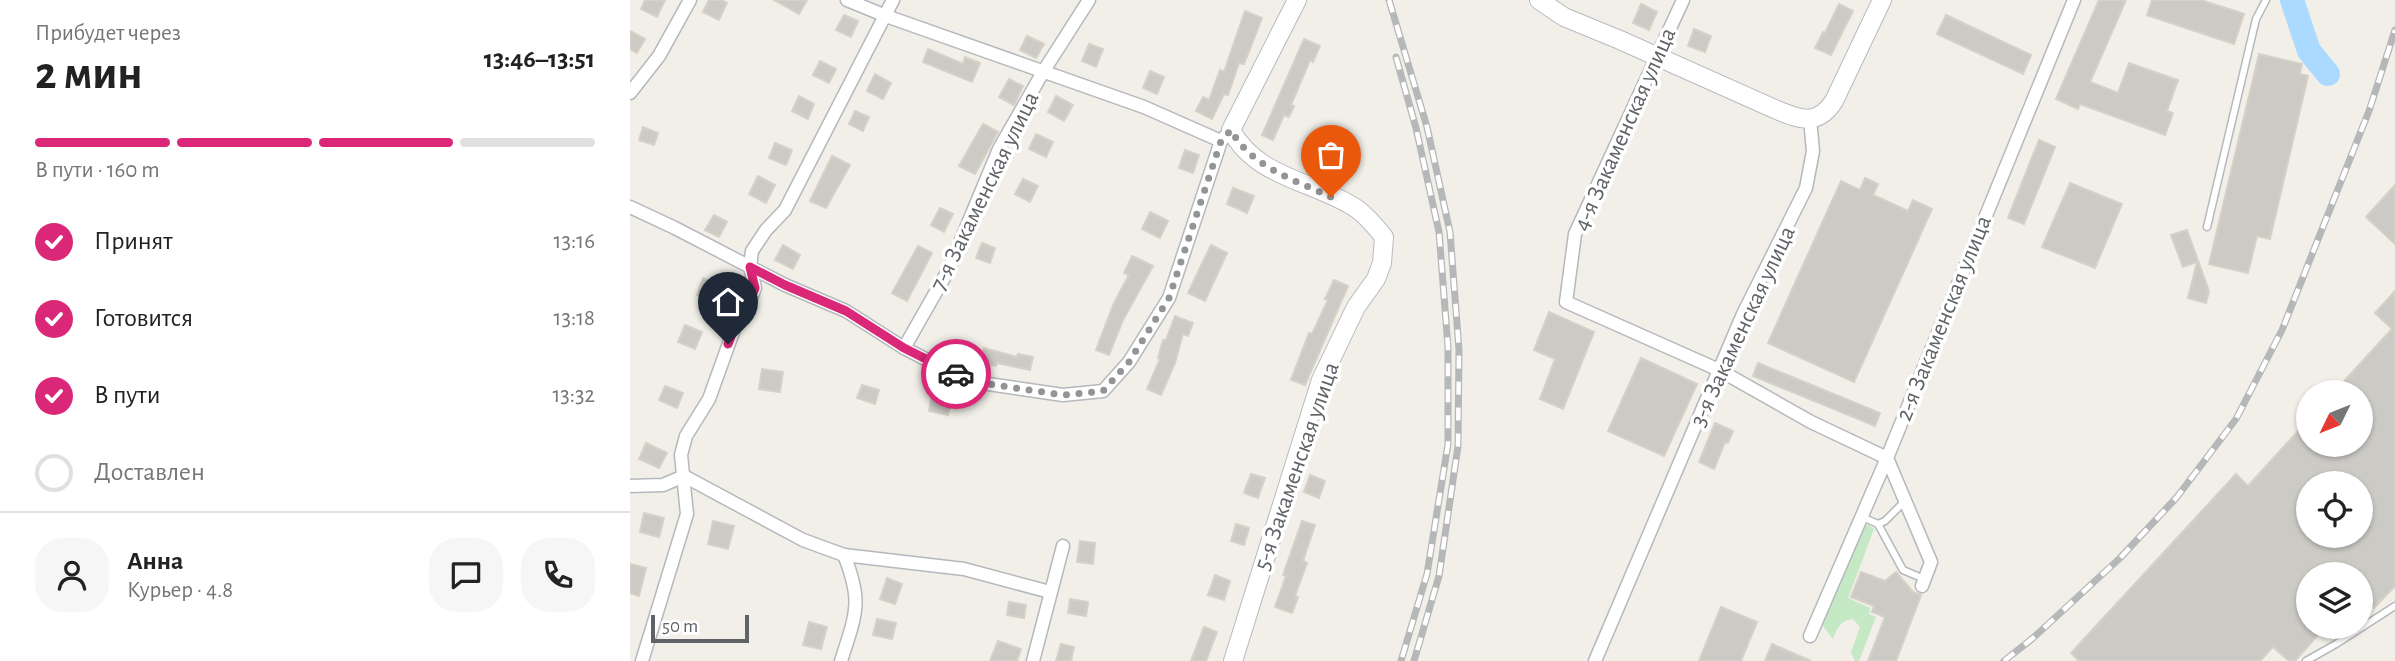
<!DOCTYPE html>
<html lang="ru">
<meta charset="utf-8">
<style>
:root{--surface:#fff;--page:#f6f6f6;--text:#222;--muted:#767676;--line:#e0e0e0;--accent:#db2777}
body{margin:0;font-family:"Alegreya Sans",sans-serif;background:var(--page);color:var(--text);height:100vh;display:flex;flex-direction:column;font-size:26px;white-space:nowrap}
*{box-sizing:border-box;margin:0}
p{font-size:23px;color:var(--muted)}
.icon{flex:none;width:38px;height:38px;fill:none;stroke:currentColor;stroke-width:2;stroke-linecap:round;stroke-linejoin:round}
.map{position:relative;flex:1;overflow:hidden}
.side{display:flex;flex-direction:column;background:var(--surface);width:630px}
.side>*{flex:none}
.needle{width:46px;rotate:227deg}
.fabs{position:absolute;left:1666px;top:380px;display:grid;gap:14px}
.fabs a{display:grid;place-items:center;width:77px;height:77px;border-radius:50%;background:var(--surface);box-shadow:0 2px 5px #0004;font-size:35px}
.scale{position:absolute;left:21px;bottom:18px;width:98px;box-sizing:border-box;padding-left:7px;border:4px solid #5f6368;border-top:0;font-size:19px;line-height:24px;white-space:nowrap;color:#5f6368;-webkit-text-stroke:5px #fff;paint-order:stroke}
.pin{position:absolute;display:grid;place-items:center;width:60px;height:60px;color:#fff;margin:-72px -30px;border-radius:50% 50% 50% 0;rotate:-45deg;box-shadow:0 0 7px #0007}
.pin .icon{rotate:45deg}
.courier{position:absolute;display:grid;place-items:center;width:70px;height:70px;margin:-35px;border:5px solid #db2777;border-radius:50%;background:#fff;color:#222;box-shadow:0 2px 9px #0007}
.headline em{font-style:normal;font-weight:600}
.headline div{display:flex;flex-direction:column-reverse}
.headline{display:flex;align-items:center;justify-content:space-between;height:119px;padding:0 35px}
h1{font-size:46px;font-weight:600;line-height:52px}
.bar{display:grid;grid-template-columns:repeat(4,1fr);gap:10px 7px;align-content:center;height:84px;padding:0 35px}
.bar i{height:9px;border-radius:5px;background:var(--line)}
.bar .selected{background:var(--accent)}
.bar p{grid-column:span 4}
.line{display:flex;align-items:center;gap:18px;padding:0 35px;border-top:2px solid var(--line)}
.line div{flex:1}
.round{display:grid;place-items:center;flex:none;width:74px;height:74px;border-radius:28px;background:var(--page)}
ol{padding:0 35px;list-style:none}
li{display:flex;align-items:center;gap:21px;height:77px}
li p{margin-inline-start:auto}
li .icon{padding:7px;border-radius:50%;background:var(--accent);color:#fff;stroke-width:4}
li:last-child{color:var(--muted)}
li i{width:38px;height:38px;border:4px solid var(--line);border-radius:50%}
main{display:flex;flex:1;min-height:0}
.map>svg:first-child{display:block}
.green{fill:#c5e8c5}
.lines{fill:none;stroke-linecap:round;stroke-linejoin:round}
.river{stroke:#aadaff;stroke-width:24}
.building{fill:#cccac5;stroke:#d6d1c6;stroke-width:2;fill-rule:evenodd}
.lane-casing{stroke:#b5b8bc;stroke-width:9}
.street-casing{stroke:#b5b8bc;stroke-width:15}
.secondary-casing{stroke:#b6babf;stroke-width:20}
.lane{stroke:#fff;stroke-width:6}
.street{stroke:#fff;stroke-width:12}
.secondary{stroke:#fff;stroke-width:18}
.rail-casing{stroke:#b6b7b8;stroke-width:7}
.rail{stroke:#fff;stroke-width:4.5;stroke-dasharray:13;stroke-linecap:butt}
.done{stroke:#929495;stroke-width:7;stroke-dasharray:0 12.6}
.route{stroke:#db2777;stroke-width:9}
.labels{text-anchor:middle;stroke-width:7;stroke-linejoin:round;paint-order:stroke}
.street-label{font-size:24px;fill:#5f6368;stroke:#fff}
</style>
<main>
<section class="side">
<div class="headline"><div><h1>2 мин</h1><p>Прибудет через</p></div><em>13:46–13:51</em></div>
<div class="bar"><i class="selected"></i><i class="selected"></i><i class="selected"></i><i></i><p>В пути · 160 m</p></div>
<ol>
<li><svg class="icon" aria-label="check" viewBox="0 0 24 24"><path d="M5 12l5 5 9-10"/></svg>Принят<p>13:16</p></li>
<li><svg class="icon" aria-label="check" viewBox="0 0 24 24"><path d="M5 12l5 5 9-10"/></svg>Готовится<p>13:18</p></li>
<li><svg class="icon" aria-label="check" viewBox="0 0 24 24"><path d="M5 12l5 5 9-10"/></svg>В пути<p>13:32</p></li>
<li><i></i>Доставлен</li>
</ol>
<div class="line" style="height:126px"><a class="round"><svg class="icon" aria-label="person" viewBox="0 0 24 24"><circle cx="12" cy="8" r="4"/><path d="M4 21q1-7 8-7t8 7"/></svg></a><div><b>Анна</b><p>Курьер · 4.8</p></div><a class="round"><svg class="icon" aria-label="chat" viewBox="0 0 24 24"><path d="M4 5h16v11H9l-5 4z"/></svg></a><a class="round"><svg class="icon" aria-label="phone" viewBox="0 0 24 24"><path d="M5 4h4l2 5-3 2q2 4 5 5l2-3 5 2v4C11 20 4 13 5 4z"/></svg></a></div>
</section>
<div class="map">
<svg width="1765" height="661" viewBox="0 0 1765 661">
<rect width="100%" height="100%" fill="#f1efe8"/>
<path class="green" d="M1238,525l6,4 -26,69 22,10 -1,6 7,3 -17,44h-4l-4,-9 9,-25 -7,-8c-12,1 -16,9 -20,20l-11,-14 40,-98z"/>
<g class="lines">
<path class="river" d="M1662,0l17,51 19,23"/>
</g>
<g class="building">
<path d="M15,0h20l-8,17 -16,-8z"/>
<path d="M79,0h12l6,3 -8,17 -16,-8z"/>
<path d="M144,0h33l-8,14z"/>
<path d="M1469,0h27l-36,82 28,11 11,-30 49,17 -11,31 6,2 -8,22 -85,-31 -2,5 -22,-10z"/>
<path d="M1522,0h49l43,14 -10,30 -87,-29z"/>
<path d="M1011,4l16,8 -8,18 -16,-7z"/>
<path d="M1209,4l14,7 -22,44 -16,-7 8,-16 2,1z"/>
<path d="M615,11l17,7 -18,46 -5,-1 -11,32 -4,-1 -12,25 -16,-8 7,-14 6,3 11,-30 4,2z"/>
<path d="M214,15l14,6 -7,16 -15,-7z"/>
<path d="M1316,15l85,40 -8,19 -86,-40z"/>
<path d="M1064,29l17,7 -6,16 -17,-6z"/>
<path d="M0,31l15,8 -8,14 -7,-4z"/>
<path d="M397,36l17,8 -8,14 -16,-8z"/>
<path d="M674,39l16,7 -7,16 -3,-2 -19,45 3,1 -5,11 -5,-2 -11,25 -11,-5z"/>
<path d="M459,44l14,5 -7,18 -14,-6z"/>
<path d="M298,49l35,15 2,-7 15,6 -8,19 -49,-20z"/>
<path d="M1629,54l43,10 -2,10 8,2 -38,163 -13,-3 -9,37 -39,-9z"/>
<path d="M190,61l16,8 -7,14 -16,-8z"/>
<path d="M520,71l14,6 -7,17 -14,-6z"/>
<path d="M245,74l16,9 -8,16 -16,-8z"/>
<path d="M379,79l14,7 -9,19 -15,-8z"/>
<path d="M169,96l15,8 -6,15 -16,-8z"/>
<path d="M426,96l17,9 -9,16 -16,-9z"/>
<path d="M225,111l14,6 -6,14 -14,-7z"/>
<path d="M353,124l15,8 -23,42 -16,-8z"/>
<path d="M13,127l15,6 -4,12 -15,-5z"/>
<path d="M406,134l17,8 -7,15 -17,-8z"/>
<path d="M1409,140l16,7 -31,77 -16,-6z"/>
<path d="M145,143l17,7 -6,15 -17,-7z"/>
<path d="M555,150l14,5 -6,18 -14,-5z"/>
<path d="M202,156l18,9 -24,43 -16,-7z"/>
<path d="M128,176l17,9 -9,18 -17,-9z"/>
<path d="M1235,178l13,6 -5,11 35,16 5,-11 19,9 -78,173 -86,-39 73,-162 19,9z"/>
<path d="M393,179l15,7 -8,16 -15,-8z"/>
<path d="M1440,183l52,21 -27,64 -53,-21z"/>
<path d="M1765,185v59l-29,-27z"/>
<path d="M603,188l21,8 -7,17 -20,-9z"/>
<path d="M310,208l13,6 -9,18 -13,-7z"/>
<path d="M520,212l18,9 -8,17 -18,-9z"/>
<path d="M84,215l13,7 -8,15 -14,-7z"/>
<path d="M1557,230l22,61 -3,12 -18,-5 9,-36 -14,5 -12,-32z"/>
<path d="M352,243l13,5 -5,15 -14,-5z"/>
<path d="M153,245l17,10 -7,14 -18,-9z"/>
<path d="M581,245l16,8 -22,48 -17,-8z"/>
<path d="M288,246l14,7 -25,48 -15,-8z"/>
<path d="M502,256l21,10 -30,54 -14,35 -13,-5 18,-47 15,-28 -5,-2z"/>
<path d="M73,278l17,7 -6,16 -17,-6z"/>
<path d="M704,280l14,6 -43,99 -14,-5 18,-47 3,1 16,-34 -3,-1z"/>
<path d="M1765,291v295l-21,22 -13,-12v-22h-53v52h18l-31,35h-6l-16,-14 -13,14h-181l-8,-8 165,-179 12,12 60,-66v24h53v-52h-27l58,-63 -17,-16zM1678,483h53v53h-53z"/>
<path d="M919,312l45,20 -31,77 -23,-10 15,-40 -21,-9z"/>
<path d="M545,316l18,7 -5,13 -5,-2 -8,29 -14,32 -14,-6 13,-30 -2,-1 5,-18h3z"/>
<path d="M55,325l17,7 -7,17 -17,-7z"/>
<path d="M319,344l34,8 1,-4 33,9 1,-3 15,3 -3,13 -33,-7 -1,3 -34,-9 -1,5 -15,-3z"/>
<path d="M1011,358l56,26 -33,72 -56,-25z"/>
<path d="M1128,363l122,50 -5,13 -122,-50z"/>
<path d="M132,369l21,3 -3,20 -21,-3z"/>
<path d="M232,385l17,5 -4,14 -18,-6z"/>
<path d="M35,386l18,7 -6,15 -18,-8z"/>
<path d="M302,395l20,4 -4,16 -19,-4z"/>
<path d="M1085,423l18,8 -5,12 -3,-1 -11,27 -15,-7z"/>
<path d="M16,443l21,10 -8,15 -20,-9z"/>
<path d="M621,474l14,4 -7,20 -14,-5z"/>
<path d="M680,475l15,6 -6,17 -15,-6z"/>
<path d="M14,513l20,5 -5,19 -19,-5z"/>
<path d="M83,521l21,5 -6,23 -20,-5z"/>
<path d="M672,521l13,4 -12,36 4,2 -12,33 3,1 -6,16 -17,-6 11,-31 -3,-1z"/>
<path d="M606,524l13,4 -5,17 -13,-4z"/>
<path d="M450,541l15,2 -2,21 -16,-2z"/>
<path d="M0,564l16,4 -7,28 -9,-3z"/>
<path d="M1231,572l24,9 11,-9 17,20 8,3 -25,66h-28l17,-44 -13,-5 2,-6 -23,-9z"/>
<path d="M585,575l15,6 -6,19 -16,-5z"/>
<path d="M257,578l15,6 -7,20 -15,-5z"/>
<path d="M440,599l18,3 -2,14 -18,-3z"/>
<path d="M379,602l17,3 -2,13 -17,-3z"/>
<path d="M1091,607l36,15 -16,39h-42z"/>
<path d="M247,619l19,4 -4,16 -19,-4z"/>
<path d="M179,622l18,5 -6,22 -18,-4z"/>
<path d="M574,627l13,5 -11,29h-15z"/>
<path d="M368,641l23,8 -4,12h-27z"/>
<path d="M431,644l13,3 -3,14h-15z"/>
<path d="M1142,644l39,17h-46z"/>
</g>
<g class="lines">
<defs>
<g id="lane">
<path d="M1577,227l49,-208 10,-19"/>
<path d="M1232,517l16,7 7,-3 20,-20"/>
<path d="M1248,524l25,46 21,9"/>
<path d="M1676,661l30,-17 59,-38"/>
</g>
<g id="street">
<path d="M217,0l39,16 258,91 77,34"/>
<path d="M1053,0l-108,234 -9,68 153,68 92,52 76,36 44,104 -9,24"/>
<path d="M0,93l29,-37 31,-56"/>
<path d="M0,207l45,21 110,57 61,26 58,37 64,33 95,14 40,-4 26,-29 40,-64 52,-157 10,-11"/>
<path d="M274,348l45,-79 50,-120 44,-77 46,-72"/>
<path d="M0,486l33,-1 21,-9 119,64 41,15 120,14 86,23"/>
<path d="M1180,636l77,-178 187,-458"/>
<path d="M12,661l45,-147 -6,-59 5,-19 23,-37 28,-78 10,-13 8,-20 -5,-21 2,-16 14,-21 19,-20 108,-210"/>
<path d="M211,661c15,-47 22,-59 3,-106"/>
<path d="M403,661l30,-115"/>
<path d="M965,661l148,-347 63,-126 7,-37 -3,-32"/>
</g>
<g id="secondary">
<path d="M909,0l25,17 56,23 157,70c24,10 41,16 57,-9l48,-101"/>
<path d="M603,661l88,-281 35,-73 20,-28 6,-16 2,-26c-8,-10 -16,-20 -27,-28 -41,-28 -100,-30 -126,-79l66,-130"/>
</g>
</defs>
<use href="#lane" class="lane-casing"/>
<use href="#street" class="street-casing"/>
<use href="#secondary" class="secondary-casing"/>
<use href="#lane" class="lane"/>
<use href="#street" class="street"/>
<use href="#secondary" class="secondary"/>
<defs>
<g id="rail">
<path d="M759,0l38,127 23,105 9,118 -1,96 -19,130 -25,85"/>
<path d="M766,57l20,71 23,104 9,115v97l-21,130 -26,87"/>
<path d="M1374,661l29,-23 87,-80 57,-61 59,-78 46,-89 87,-219 26,-81"/>
</g>
</defs>
<use href="#rail" class="rail-casing"/>
<use href="#rail" class="rail"/>
</g>
<g class="lines">
<path class="done" d="M326,374l12,7 95,14 40,-4 26,-29 40,-64 52,-157 10,-11c20,37 64,50 100,67"/>
<path class="route" d="M98,344l9,-23 10,-13 8,-20 -5,-21 35,18 61,26 58,37 52,26"/>
</g>
<g class="labels">
<g class="street-label">
<text transform="translate(994 129) rotate(-66)" y="8">4-я Закаменская улица</text>
<text transform="translate(354 191) rotate(-64)" y="8">7-я Закаменская улица</text>
<text transform="translate(1313 318) rotate(-68)" y="8">2-я Закаменская улица</text>
<text transform="translate(1112 326) rotate(-65)" y="8">3-я Закаменская улица</text>
<text transform="translate(666 466) rotate(-71)" y="8">5-я Закаменская улица</text>
</g>
</g>
</svg>
<div class="fabs">
<a><svg class="needle" viewBox="-14 -14 28 28"><path d="M0-13l5 13h-10z" fill="#e53935"/><path d="M0 13l5-13h-10z" fill="#767676"/></svg></a>
<a><svg class="icon" aria-label="locate" viewBox="0 0 24 24"><circle cx="12" cy="12" r="6"/><path d="M12 2v4M12 18v4M2 12h4M18 12h4"/></svg></a>
<a><svg class="icon" aria-label="layers" viewBox="0 0 24 24"><path d="M12 4l9 5-9 5-9-5zM3 14l9 5 9-5"/></svg></a>
</div>
<div class="scale">50 m</div>
<div class="pin" style="left:701px;top:197px;background:#ea580c"><svg class="icon" aria-label="bag" viewBox="0 0 24 24"><path d="M5 8h14l-1 12H6zM9 8a3 3 0 0 1 6 0"/></svg></div>
<div class="pin" style="left:98px;top:344px;background:#1f2937"><svg class="icon" aria-label="home" viewBox="0 0 24 24"><path d="M3 11l9-7 9 7M6 9v11h12V9"/></svg></div>
<div class="courier" style="left:326px;top:374px"><svg class="icon" aria-label="car" viewBox="0 0 24 24"><path d="M5 17H2v-5l4-1 3-4h7l3 4 3 1v5h-3M9 17h6M6 11h13"/><circle cx="7" cy="17" r="2"/><circle cx="17" cy="17" r="2"/></svg></div>
</div>
</main>
